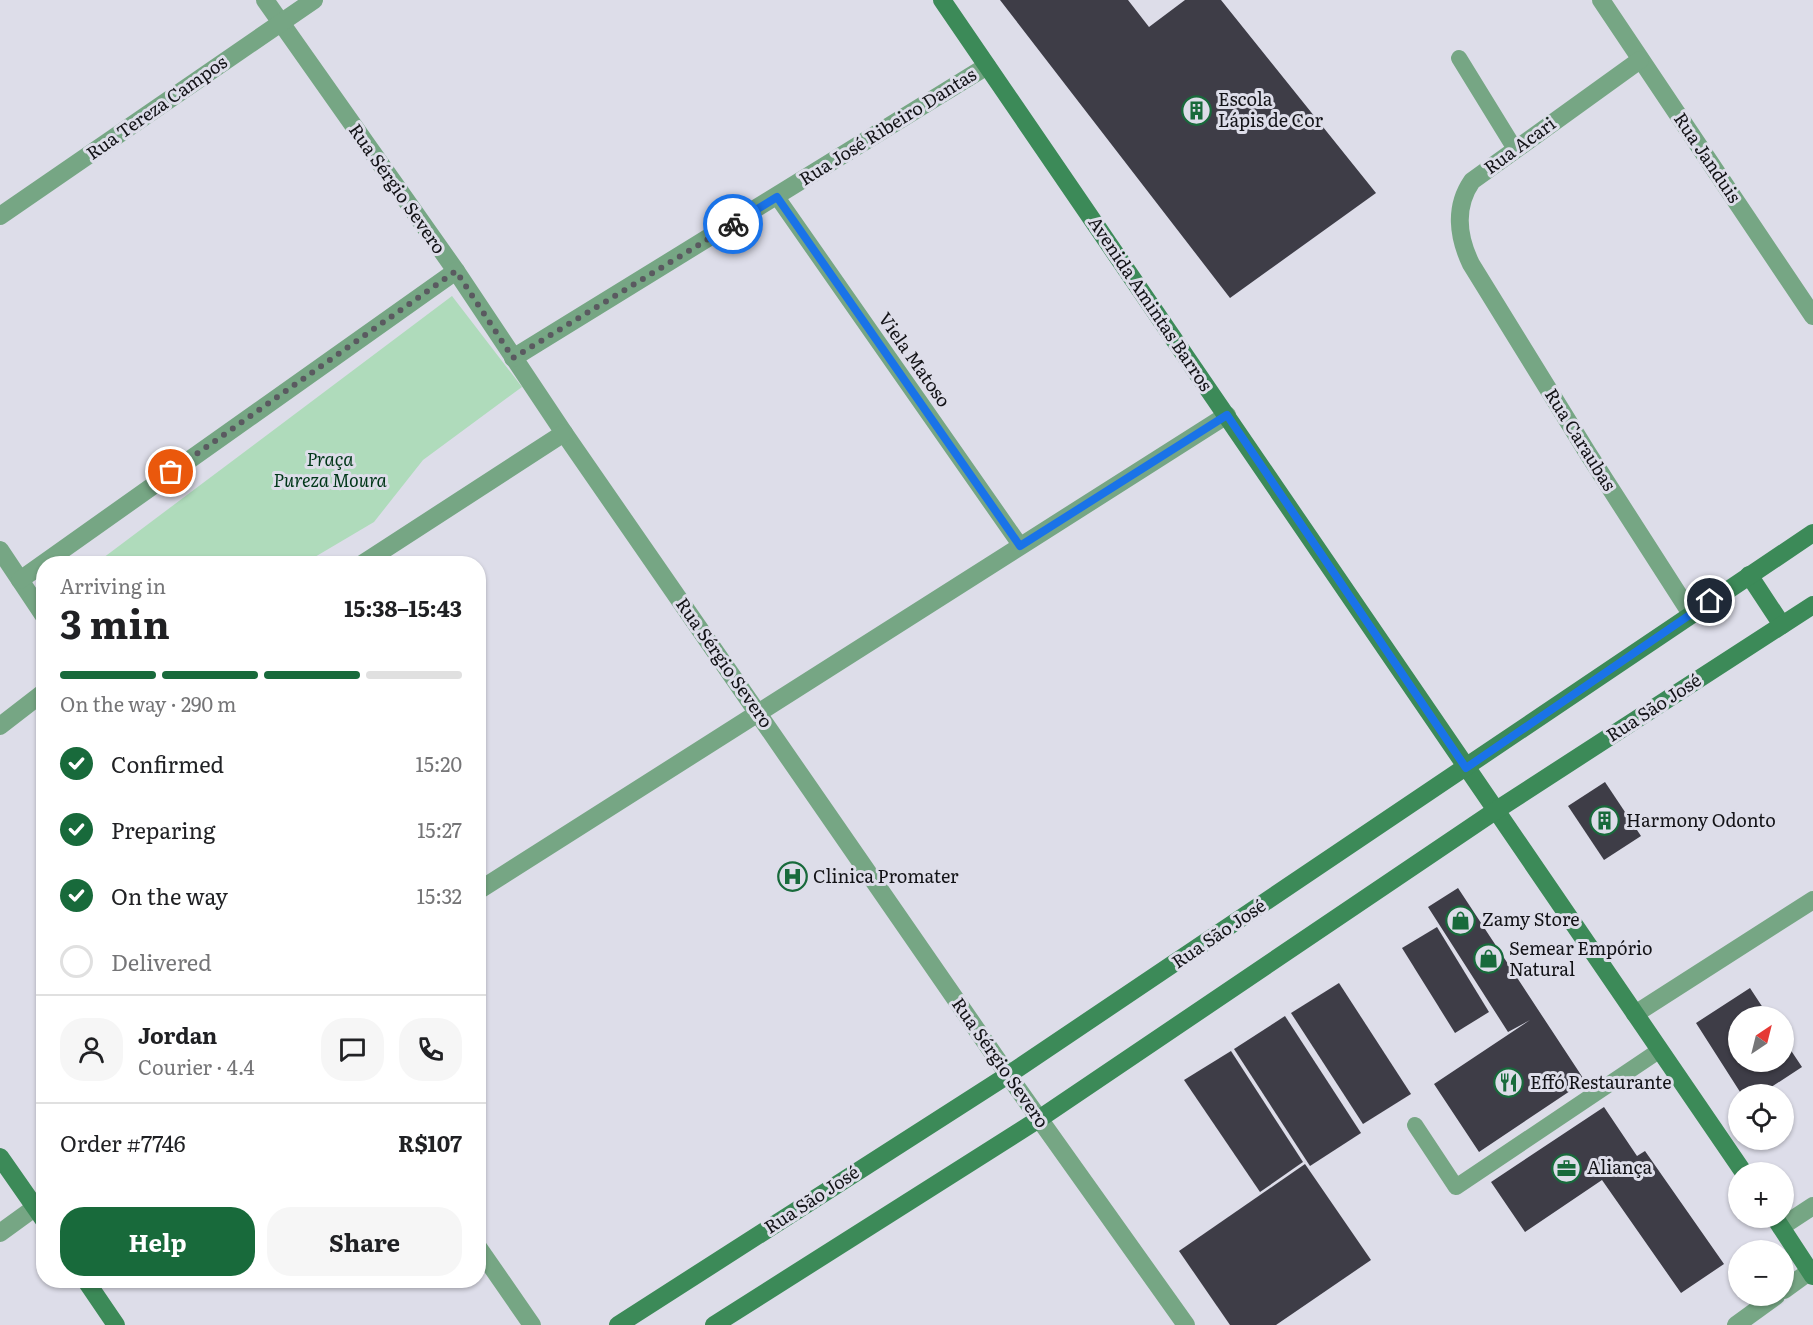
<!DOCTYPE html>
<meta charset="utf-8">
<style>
:root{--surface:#fff;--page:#f6f6f6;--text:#202124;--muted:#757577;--line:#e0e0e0;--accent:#186a3b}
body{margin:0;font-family:Literata,serif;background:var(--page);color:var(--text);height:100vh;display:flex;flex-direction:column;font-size:22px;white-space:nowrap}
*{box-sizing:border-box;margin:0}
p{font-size:20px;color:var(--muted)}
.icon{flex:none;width:33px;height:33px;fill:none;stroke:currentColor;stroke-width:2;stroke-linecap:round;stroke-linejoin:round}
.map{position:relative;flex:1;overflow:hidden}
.panel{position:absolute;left:36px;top:556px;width:450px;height:732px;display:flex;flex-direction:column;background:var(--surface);border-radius:24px;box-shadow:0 2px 4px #0004}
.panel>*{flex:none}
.needle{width:39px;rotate:35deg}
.tools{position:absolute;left:1728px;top:1006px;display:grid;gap:12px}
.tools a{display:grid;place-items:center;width:66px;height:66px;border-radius:50%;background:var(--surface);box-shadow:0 2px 4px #0004;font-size:30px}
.pin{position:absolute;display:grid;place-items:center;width:51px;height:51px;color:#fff;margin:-26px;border:3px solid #fff;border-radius:50%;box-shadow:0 2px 6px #0007}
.courier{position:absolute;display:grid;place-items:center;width:60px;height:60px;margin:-30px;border:4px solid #1a73e8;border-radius:50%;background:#fff;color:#222;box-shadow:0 2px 8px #0007}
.headline em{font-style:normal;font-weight:700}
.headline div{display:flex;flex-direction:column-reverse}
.headline{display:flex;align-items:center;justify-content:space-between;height:102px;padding:0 24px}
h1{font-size:39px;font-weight:700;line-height:45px}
.bar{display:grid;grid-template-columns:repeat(4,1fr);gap:9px 6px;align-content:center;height:72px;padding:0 24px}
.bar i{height:8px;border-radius:4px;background:var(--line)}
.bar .on{background:var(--accent)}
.bar p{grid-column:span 4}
.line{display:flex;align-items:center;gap:15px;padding:0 24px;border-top:2px solid var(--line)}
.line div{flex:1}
.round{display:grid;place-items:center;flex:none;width:63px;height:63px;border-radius:24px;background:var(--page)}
ol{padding:0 24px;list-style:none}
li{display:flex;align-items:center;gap:18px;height:66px}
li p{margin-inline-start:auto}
li .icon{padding:6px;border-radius:50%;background:var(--accent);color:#fff;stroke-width:4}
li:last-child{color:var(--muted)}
li i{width:33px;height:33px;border:3px solid var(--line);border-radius:50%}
.cta{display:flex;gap:12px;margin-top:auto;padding:12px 24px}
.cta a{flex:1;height:69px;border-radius:24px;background:var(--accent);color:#fff;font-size:24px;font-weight:700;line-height:69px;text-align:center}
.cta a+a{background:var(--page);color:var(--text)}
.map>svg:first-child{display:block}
.green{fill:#afdbbb}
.building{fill:#3e3d47}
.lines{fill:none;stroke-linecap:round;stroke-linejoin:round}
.lane{stroke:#76a684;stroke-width:16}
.street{stroke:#76a684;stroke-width:18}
.secondary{stroke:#3c8a58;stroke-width:18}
.done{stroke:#5a5a60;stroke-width:6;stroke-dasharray:0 10.8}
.route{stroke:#1a73e8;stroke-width:8}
.labels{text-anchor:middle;stroke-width:6;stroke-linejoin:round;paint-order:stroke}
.poi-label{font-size:18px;fill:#131317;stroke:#dddde9;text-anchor:start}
.street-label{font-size:18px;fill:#131317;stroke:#dddde9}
.park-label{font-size:18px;font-style:italic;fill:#003718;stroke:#dddde9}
</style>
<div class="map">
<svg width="1813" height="1325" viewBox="0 0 1813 1325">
<rect width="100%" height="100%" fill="#dddde9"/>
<path class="green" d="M452,296l70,91 -99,73 -49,62 -71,42h-208z"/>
<g class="building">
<path d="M1000,0h128l21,27 36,-27h36l155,193 -146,105z"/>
<path d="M1605,782l36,54 -37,24 -36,-54z"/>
<path d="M1458,888l127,193 -106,71 -45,-68 96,-64 -22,12 -80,-125z"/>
<path d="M1437,927l52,85 -34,21 -53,-85z"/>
<path d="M1339,983l72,111 -48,30 -72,-111z"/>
<path d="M1750,988l19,29h-31v45h46v-22l18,27 -43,28h-17l-46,-72z"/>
<path d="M1285,1016l76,117 -51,33 -76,-117z"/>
<path d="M1231,1051l72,111 -43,30 -76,-112z"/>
<path d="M1604,1107l33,49 8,-5 79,113 -43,29 -79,-113 -77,52 -34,-50z"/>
<path d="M1305,1164l66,96 -95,65h-46l-51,-74z"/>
</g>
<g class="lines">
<g class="lane">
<path d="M1459,58l56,91"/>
<path d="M777,197l243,348"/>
<path d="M1415,1125l41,62 204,-137"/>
</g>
<g class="street">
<path d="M265,0l191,271 108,162 444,642 178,250"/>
<path d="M1601,0l212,316"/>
<path d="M1640,60l-168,121c-18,26 -14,56 -1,83l116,188 104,162"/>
<path d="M0,216l314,-216"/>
<path d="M513,358l474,-292"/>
<path d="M0,550l44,66"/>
<path d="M362,564l202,-131"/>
<path d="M20,580l436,-309"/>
<path d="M0,726l44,-34"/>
<path d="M478,891l749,-476"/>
<path d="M1635,1014l178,-114"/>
<path d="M1781,1227l32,-21"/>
<path d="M0,1233l44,-32"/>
<path d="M478,1247l54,78"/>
<path d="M1784,1290l26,-19"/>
<path d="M1736,1325l40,-29"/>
</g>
<g class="secondary">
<path d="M942,0l802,1173"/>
<path d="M1749,575l33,50"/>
<path d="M0,1157l44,63"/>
<path d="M1775,1218l38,58"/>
<path d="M86,1281l30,44"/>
<path d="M618,1325l390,-250 805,-542"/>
<path d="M714,1325l325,-206 456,-308 318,-206"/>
</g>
</g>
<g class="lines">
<path class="done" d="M171,472l285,-201 57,87 220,-134"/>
<path class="route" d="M733,224l44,-27 243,349 207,-131 239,353 244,-167"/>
</g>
<defs>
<symbol id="building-ring" viewBox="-11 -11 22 22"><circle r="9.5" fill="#dddde9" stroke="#186a3b" stroke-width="1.5"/><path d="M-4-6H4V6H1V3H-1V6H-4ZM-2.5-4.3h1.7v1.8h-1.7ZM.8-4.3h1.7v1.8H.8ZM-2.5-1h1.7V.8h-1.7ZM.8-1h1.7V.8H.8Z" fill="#186a3b"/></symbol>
<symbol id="hospital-ring" viewBox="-11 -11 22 22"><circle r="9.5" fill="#dddde9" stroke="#186a3b" stroke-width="1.5"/><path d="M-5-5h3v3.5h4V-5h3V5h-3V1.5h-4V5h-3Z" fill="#186a3b"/></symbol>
<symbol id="shop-ring" viewBox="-11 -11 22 22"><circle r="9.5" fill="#dddde9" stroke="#186a3b" stroke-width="1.5"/><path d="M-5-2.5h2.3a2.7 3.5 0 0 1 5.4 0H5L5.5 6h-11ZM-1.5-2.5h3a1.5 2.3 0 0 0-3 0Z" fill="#186a3b"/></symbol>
<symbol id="restaurant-ring" viewBox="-11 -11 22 22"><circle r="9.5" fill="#dddde9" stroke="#186a3b" stroke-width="1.5"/><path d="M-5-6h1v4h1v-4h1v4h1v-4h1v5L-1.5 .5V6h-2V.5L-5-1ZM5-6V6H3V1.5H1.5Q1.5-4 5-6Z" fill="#186a3b"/></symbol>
<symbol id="office-ring" viewBox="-11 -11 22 22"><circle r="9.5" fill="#dddde9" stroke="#186a3b" stroke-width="1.5"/><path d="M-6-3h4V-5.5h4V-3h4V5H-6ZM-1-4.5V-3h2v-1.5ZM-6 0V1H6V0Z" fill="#186a3b"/></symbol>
</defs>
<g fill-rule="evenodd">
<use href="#building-ring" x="1180" y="94" width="33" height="33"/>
<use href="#building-ring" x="1588" y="804" width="33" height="33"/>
<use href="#hospital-ring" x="776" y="860" width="33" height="33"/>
<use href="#shop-ring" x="1444" y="904" width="33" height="33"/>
<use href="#shop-ring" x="1472" y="942" width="33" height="33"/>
<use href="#restaurant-ring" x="1492" y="1066" width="33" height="33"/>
<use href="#office-ring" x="1550" y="1152" width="33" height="33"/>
</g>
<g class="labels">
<g class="poi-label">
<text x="1218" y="106">Escola<tspan x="1218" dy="21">Lápis de Cor</tspan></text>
<text x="1626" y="827">Harmony Odonto</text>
<text x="813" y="883">Clinica Promater</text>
<text x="1482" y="926">Zamy Store</text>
<text x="1509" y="955">Semear Empório<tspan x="1509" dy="21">Natural</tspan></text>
<text x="1530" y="1089">Effó Restaurante</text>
<text x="1587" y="1174">Aliança</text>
</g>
<g class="street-label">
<text transform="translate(157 108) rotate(-35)" y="6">Rua Tereza Campos</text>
<text transform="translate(888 127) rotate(-32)" y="6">Rua José Ribeiro Dantas</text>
<text transform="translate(1520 146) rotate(-36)" y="6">Rua Acari</text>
<text transform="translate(1707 158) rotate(56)" y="6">Rua Janduis</text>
<text transform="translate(397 189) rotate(55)" y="6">Rua Sérgio Severo</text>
<text transform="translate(1150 304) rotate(56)" y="6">Avenida Amintas Barros</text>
<text transform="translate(914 360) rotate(55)" y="6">Viela Matoso</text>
<text transform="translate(1580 440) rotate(58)" y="6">Rua Caraubas</text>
<text transform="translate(724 663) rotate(55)" y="6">Rua Sérgio Severo</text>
<text transform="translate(1654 708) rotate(-33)" y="6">Rua São José</text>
<text transform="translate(1219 934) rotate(-34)" y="6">Rua São José</text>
<text transform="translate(1000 1063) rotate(55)" y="6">Rua Sérgio Severo</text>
<text transform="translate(812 1200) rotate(-33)" y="6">Rua São José</text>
</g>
<g class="park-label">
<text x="330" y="466">Praça<tspan x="330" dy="21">Pureza Moura</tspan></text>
</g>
</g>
</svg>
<div class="tools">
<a><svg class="needle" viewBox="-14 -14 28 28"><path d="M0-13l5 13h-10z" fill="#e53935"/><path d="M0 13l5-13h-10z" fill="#757577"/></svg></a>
<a><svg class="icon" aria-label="locate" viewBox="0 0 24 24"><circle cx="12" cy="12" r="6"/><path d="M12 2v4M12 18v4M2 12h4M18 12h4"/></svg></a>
<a>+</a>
<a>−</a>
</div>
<div class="pin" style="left:171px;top:472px;background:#ea580c"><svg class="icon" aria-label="bag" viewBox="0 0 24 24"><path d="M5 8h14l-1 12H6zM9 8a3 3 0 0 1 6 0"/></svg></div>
<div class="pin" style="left:1710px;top:601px;background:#1f2937"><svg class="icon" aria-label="home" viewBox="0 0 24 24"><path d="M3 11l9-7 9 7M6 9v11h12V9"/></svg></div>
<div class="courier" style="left:733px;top:224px"><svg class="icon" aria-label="bike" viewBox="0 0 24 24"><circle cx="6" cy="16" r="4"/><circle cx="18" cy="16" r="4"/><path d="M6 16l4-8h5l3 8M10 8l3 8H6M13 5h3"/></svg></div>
<section class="panel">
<div class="headline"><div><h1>3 min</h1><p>Arriving in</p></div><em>15:38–15:43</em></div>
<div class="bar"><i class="on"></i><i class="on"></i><i class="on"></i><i></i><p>On the way · 290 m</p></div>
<ol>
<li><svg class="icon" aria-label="check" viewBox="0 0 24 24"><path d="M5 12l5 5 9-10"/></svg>Confirmed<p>15:20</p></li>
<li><svg class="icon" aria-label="check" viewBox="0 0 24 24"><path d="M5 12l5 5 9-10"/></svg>Preparing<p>15:27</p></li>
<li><svg class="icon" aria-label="check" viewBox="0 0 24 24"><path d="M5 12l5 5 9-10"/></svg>On the way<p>15:32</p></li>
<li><i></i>Delivered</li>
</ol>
<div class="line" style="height:108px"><a class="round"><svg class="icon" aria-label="person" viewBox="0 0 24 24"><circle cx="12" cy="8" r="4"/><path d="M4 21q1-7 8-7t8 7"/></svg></a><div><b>Jordan</b><p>Courier · 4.4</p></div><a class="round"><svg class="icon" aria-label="chat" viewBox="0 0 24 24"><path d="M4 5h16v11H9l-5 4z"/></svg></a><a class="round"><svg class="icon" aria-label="phone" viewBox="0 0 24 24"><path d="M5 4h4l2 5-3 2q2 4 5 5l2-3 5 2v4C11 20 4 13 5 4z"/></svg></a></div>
<div class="line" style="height:78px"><div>Order #7746</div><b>R$107</b></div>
<div class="cta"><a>Help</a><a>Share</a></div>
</section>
</div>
